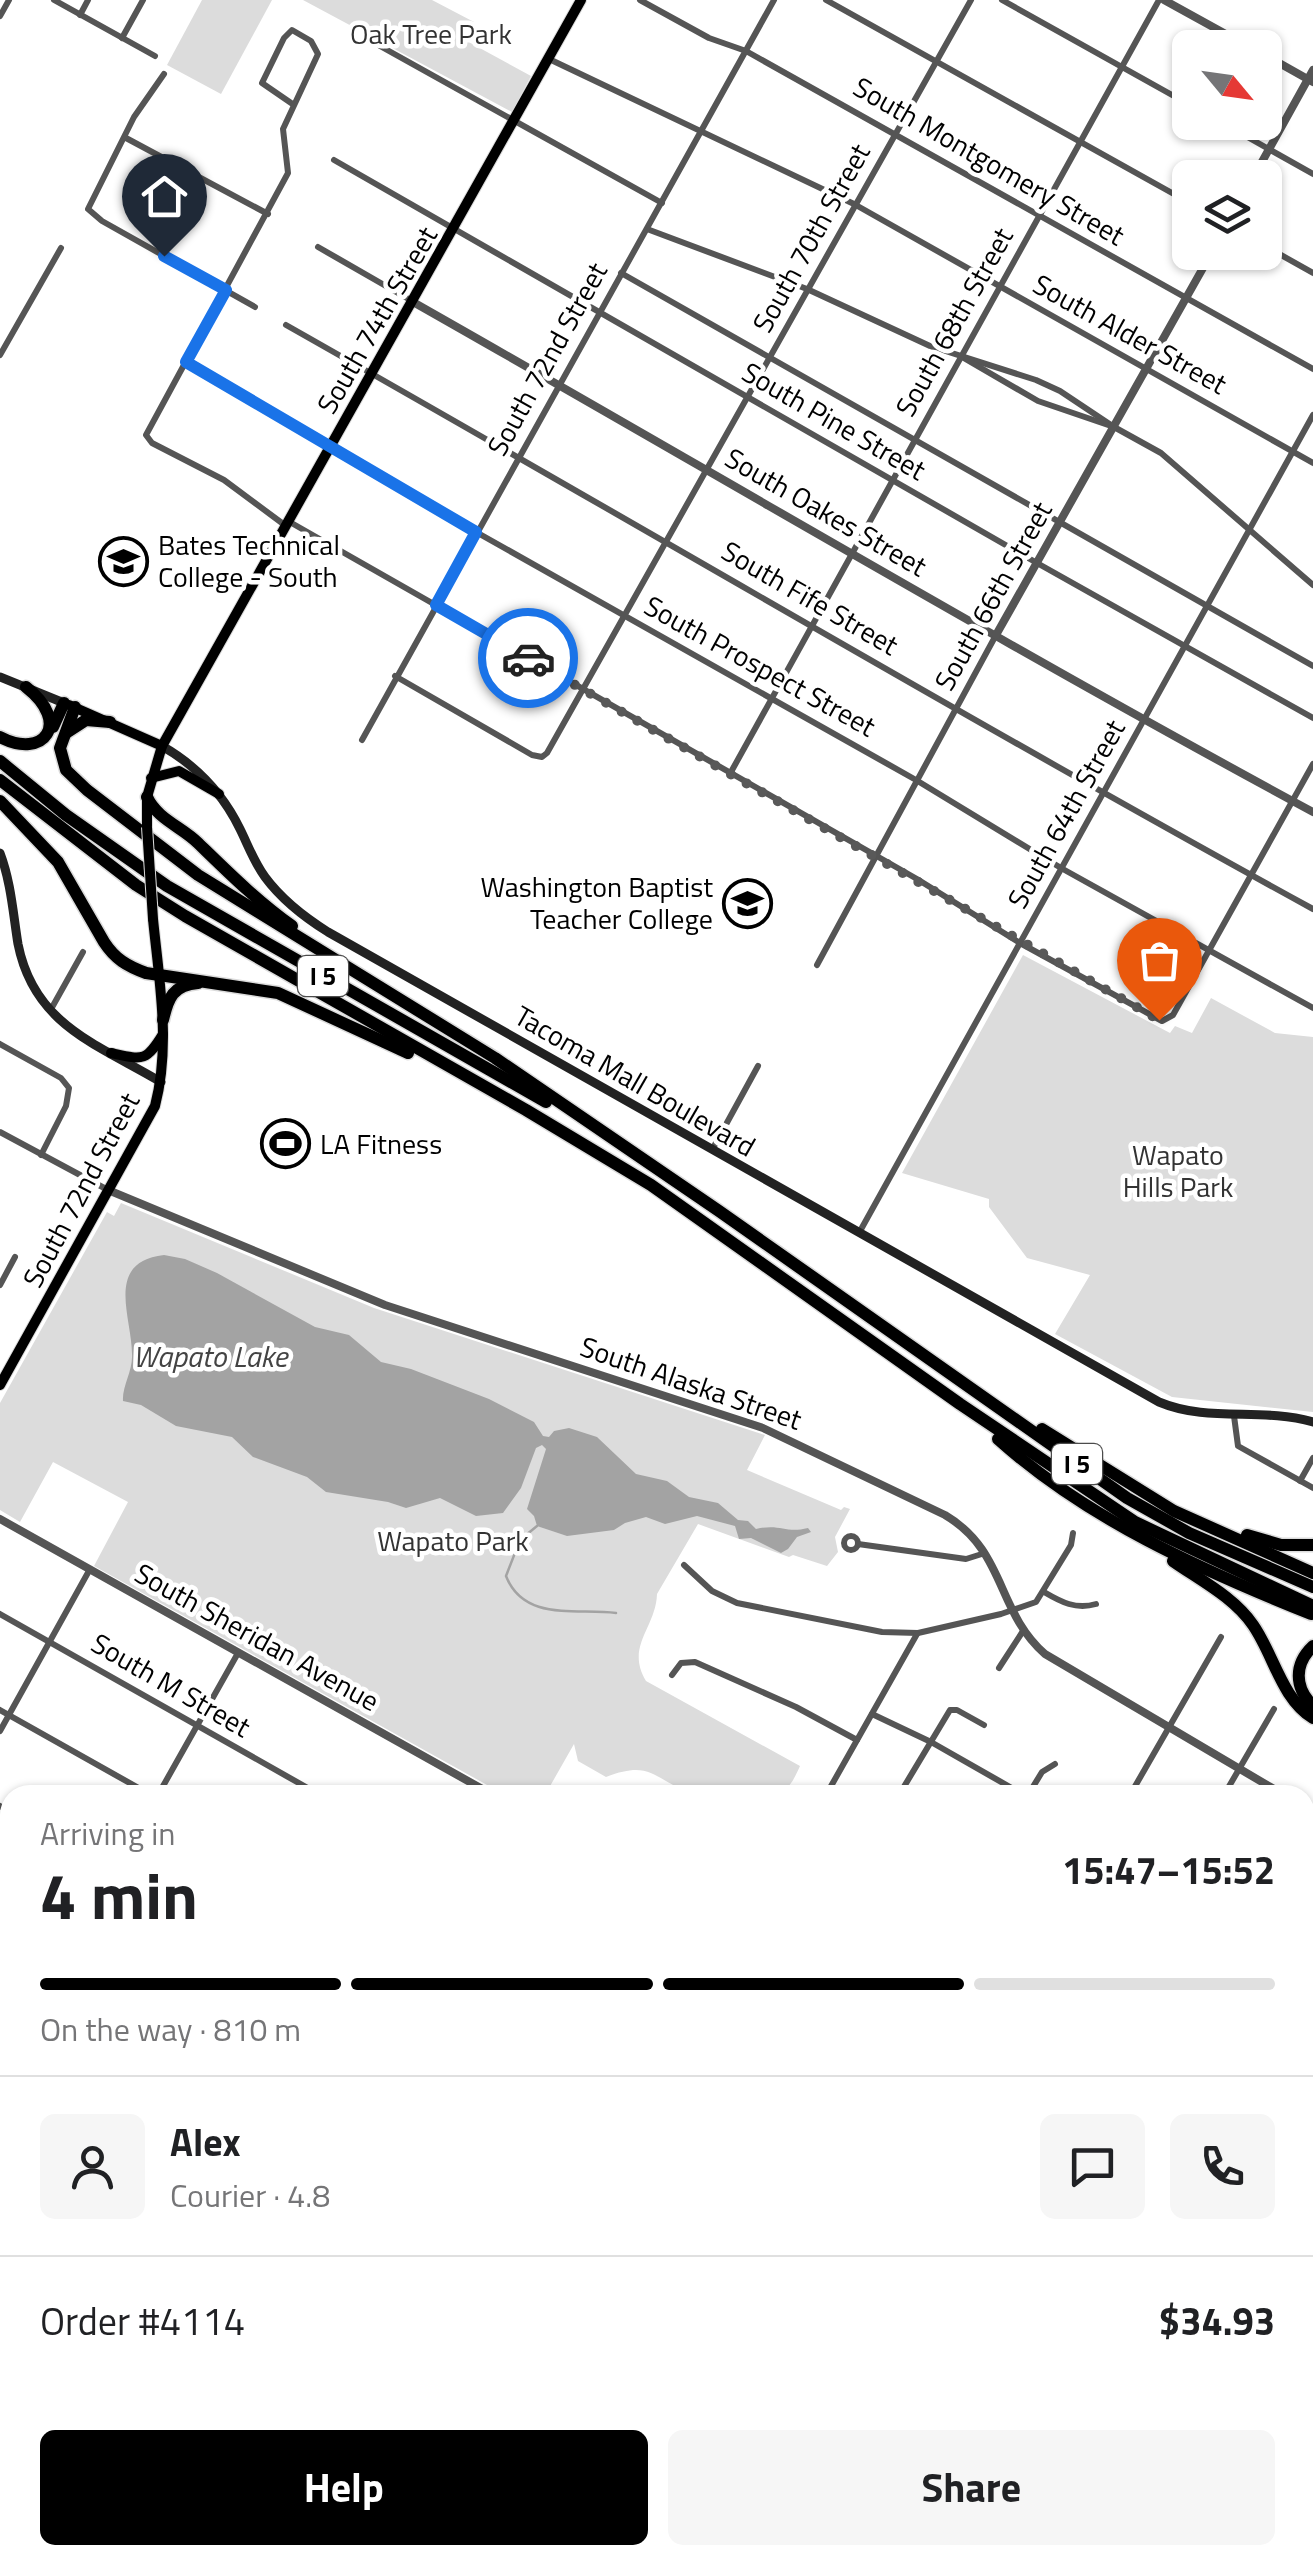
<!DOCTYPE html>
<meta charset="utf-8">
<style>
:root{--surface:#fff;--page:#f6f6f6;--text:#202124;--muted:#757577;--line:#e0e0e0;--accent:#000}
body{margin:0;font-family:"Titillium Web",sans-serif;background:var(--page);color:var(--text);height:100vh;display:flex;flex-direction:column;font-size:38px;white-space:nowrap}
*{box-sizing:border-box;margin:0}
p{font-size:32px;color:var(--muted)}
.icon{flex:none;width:55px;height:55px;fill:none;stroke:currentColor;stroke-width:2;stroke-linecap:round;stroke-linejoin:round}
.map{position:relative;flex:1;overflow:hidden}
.sheet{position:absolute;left:0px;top:1785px;width:1315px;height:780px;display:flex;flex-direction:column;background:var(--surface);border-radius:30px 30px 0 0;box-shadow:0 2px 8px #0004}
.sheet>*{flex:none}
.needle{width:65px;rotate:119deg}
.controls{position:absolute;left:1172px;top:30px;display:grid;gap:20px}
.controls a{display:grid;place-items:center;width:110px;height:110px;border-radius:15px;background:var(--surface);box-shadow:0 2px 8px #0004;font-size:50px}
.pin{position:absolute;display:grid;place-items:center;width:85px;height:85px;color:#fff;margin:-102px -42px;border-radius:50% 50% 50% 0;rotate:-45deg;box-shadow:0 0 10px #0007}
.pin .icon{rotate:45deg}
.courier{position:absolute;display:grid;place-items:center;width:100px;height:100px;margin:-50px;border:8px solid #1a73e8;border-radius:50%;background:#fff;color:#222;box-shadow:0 2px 12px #0007}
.headline em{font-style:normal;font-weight:700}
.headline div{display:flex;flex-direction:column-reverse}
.headline{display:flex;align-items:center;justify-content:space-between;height:170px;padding:0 40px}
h1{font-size:65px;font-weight:700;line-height:75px}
.bar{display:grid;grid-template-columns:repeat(4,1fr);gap:15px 10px;align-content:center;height:120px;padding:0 40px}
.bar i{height:12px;border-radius:8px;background:var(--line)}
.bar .current{background:var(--accent)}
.bar p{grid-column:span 4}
.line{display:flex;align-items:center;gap:25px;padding:0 40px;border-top:2px solid var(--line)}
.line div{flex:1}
.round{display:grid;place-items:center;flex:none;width:105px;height:105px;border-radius:15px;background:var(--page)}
.primary-button{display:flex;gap:20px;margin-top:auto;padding:20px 40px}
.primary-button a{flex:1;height:115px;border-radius:15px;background:var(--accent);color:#fff;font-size:40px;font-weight:700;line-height:115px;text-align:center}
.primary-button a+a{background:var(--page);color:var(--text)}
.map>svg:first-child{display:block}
.green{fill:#dcdcdc}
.water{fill:#a3a3a3}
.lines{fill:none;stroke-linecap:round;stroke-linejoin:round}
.stream{stroke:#a3a3a3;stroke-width:2.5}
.primary-casing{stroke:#dbdbdb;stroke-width:12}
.motorway-casing{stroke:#dbdbdb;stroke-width:15}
.minor{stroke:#555;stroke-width:6}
.tertiary{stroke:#555;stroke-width:8}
.secondary{stroke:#222;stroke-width:9}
.primary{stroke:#000;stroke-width:10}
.motorway{stroke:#000;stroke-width:12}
.primary-bridge-casing{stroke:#dbdbdb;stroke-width:12;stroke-linecap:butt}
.primary-bridge{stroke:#000;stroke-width:10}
.done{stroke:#595959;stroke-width:10;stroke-dasharray:0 18}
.route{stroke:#1a73e8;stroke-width:12}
.labels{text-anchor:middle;stroke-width:9;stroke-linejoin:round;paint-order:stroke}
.shield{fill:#fff;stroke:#4c4c4c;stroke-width:2.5}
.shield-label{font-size:25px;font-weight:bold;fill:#000}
.park-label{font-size:28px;fill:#333;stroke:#fff}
.street-label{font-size:28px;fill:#000;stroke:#fff}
.poi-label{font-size:28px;fill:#000;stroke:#fff;text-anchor:start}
.water-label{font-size:30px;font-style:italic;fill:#444;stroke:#fff}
</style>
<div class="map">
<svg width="1313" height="2565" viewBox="0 0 1313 2565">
<rect width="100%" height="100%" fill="#fff"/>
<g class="green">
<path d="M202,0h70l-51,94 -54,-29z"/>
<path d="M303,0h129l42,22 -9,18 66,36 -19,36z"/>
<path d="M1023,955l147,78 5,-7 17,7 19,-35 64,35 38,4v375l-141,-15 -117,-63 35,-59 -63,-17 -38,-51v-8l-87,-26z"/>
<path d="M121,1203l253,105 391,127 -18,35 94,40 3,-3 6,2 -15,28 3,15 -11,14 -34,-11 -4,2 -91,-33 -41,70c-1,34 -32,52 -11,87l154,85c-6,13 -11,25 -25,29 -13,3 -68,3 -80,-1 -41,-12 -41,-36 -89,-17l-28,-16 -4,-17 -29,51h-40l-411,-229 34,-64 -75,-40 -33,60 -20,-12v-107l107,-191 7,4z"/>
</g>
<path class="water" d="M164,1255l21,4 32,14 98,54 34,8 32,27 30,7 78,30 45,23 9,14 6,1 5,-6 15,-3 28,9 39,37 31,7 22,16 29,6 20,17 10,1 8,8c25,-6 29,5 52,-1l3,4 -14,5 -9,12 -7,4 -30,-15 -12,1 -4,-13 -38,-10 -32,8 -19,-7 -21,6 -11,7 -47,6 -30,-10 -3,-10 -7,-7 19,-60 -4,-4 -6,3 -15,40 -18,25 -27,3 -36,-18 -34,10 -18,-6 -62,-10 -19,-15 -54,-20 -21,-20 -56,-11 -35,-21 -18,-4c-1,-15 10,-30 9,-47 0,-37 -28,-92 32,-99z"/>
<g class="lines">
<path class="stream" d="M537,1526l-17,14 -14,36c18,46 70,32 110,37"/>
<defs>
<g id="primary">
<path d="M69,705l93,41"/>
<path d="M151,778l28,-7 40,23"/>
<path d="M147,827v-30l15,-51 419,-746"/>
<path d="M111,1053c32,7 35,9 52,-19"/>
<path d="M0,1385l155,-279c16,-61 4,-126 -2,-187"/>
</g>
<g id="motorway">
<path d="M75,707l-15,41 6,22 21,20 111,85 297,183 224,153 408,287 62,35 124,54"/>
<path d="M53,727l11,-24"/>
<path d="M66,733l20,-13 24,2"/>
<path d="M0,737c44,23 72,-14 26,-50"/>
<path d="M0,761l66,54 101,71 379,216"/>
<path d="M0,780l136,105 49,31 341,194 125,75 309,219 175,118 178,84"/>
<path d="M147,797c10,22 35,30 51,46 31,30 59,58 94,83"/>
<path d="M0,801l58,61 46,80c11,17 23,24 42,31l132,20 130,60"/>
<path d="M163,1020c5,-22 10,-35 35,-37"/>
<path d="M1042,1429l132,82 139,62"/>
<path d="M998,1439c89,80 203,131 313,175"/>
<path d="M1247,1535l34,10h32"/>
<path d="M1173,1561c27,19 61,36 80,64 21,30 28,73 60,93"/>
<path d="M1313,1646c-19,18 -19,41 0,60"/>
</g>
</defs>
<use href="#primary" class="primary-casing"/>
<use href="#motorway" class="motorway-casing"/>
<g class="minor">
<path d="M54,0l101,56"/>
<path d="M640,0l69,38 37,13 567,318"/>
<path d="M826,0l364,203"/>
<path d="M1002,0l188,105"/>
<path d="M80,15l8,-15"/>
<path d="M0,16l9,-16"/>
<path d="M122,38l21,-38"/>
<path d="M380,46l282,157"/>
<path d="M549,59l305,145 459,259"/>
<path d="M164,74l-30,43 -46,92 14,12 153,86"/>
<path d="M1221,122l92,52"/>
<path d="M126,138l142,76"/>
<path d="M334,160l703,403 276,155"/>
<path d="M647,229l160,60 123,57 106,34 24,11 54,36"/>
<path d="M1265,246l48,27"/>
<path d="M318,247l94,54"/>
<path d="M621,273l692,393"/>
<path d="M286,325c343,194 682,395 1027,584"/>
<path d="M0,355l61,-107"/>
<path d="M962,357l76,44 76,26 47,26 152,132"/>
<path d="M186,362l290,170 440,248 145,88 252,140"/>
<path d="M288,521l629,358 103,64 142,78 11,-6 140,-251"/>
<path d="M286,526l-62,-46 -72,-37 -6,-8 142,-262 -5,-44 35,-75 -7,-13 -19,-11 -8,8 -22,45 32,22"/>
<path d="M395,676l137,79 10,2 5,-4 424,-753"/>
<path d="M362,740l412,-740"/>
<path d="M731,772l428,-772"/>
<path d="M817,965l179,-330"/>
<path d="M50,1011l33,-59"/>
<path d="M0,1044l61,34 8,10 -3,18 -25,49"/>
<path d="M0,1132l108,58"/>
<path d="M712,1150l46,-84"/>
<path d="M859,1233l454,-818"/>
<path d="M0,1285l15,-28"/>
<path d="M1234,1416l4,30 75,42"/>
<path d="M1300,1481l13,-23"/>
<circle cx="851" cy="1543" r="7"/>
<path d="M858,1544l108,15 19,-6"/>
<path d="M684,1565l28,26 25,12 145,29 36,1 83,-19 35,-12 35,-57 2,-12"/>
<path d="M1044,1592c17,10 32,18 52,12"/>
<path d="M0,1614l320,181"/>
<path d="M999,1668l24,-37"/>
<path d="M672,1675l9,-12 14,-1 101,45 61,33"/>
<path d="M0,1710l151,85"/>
<path d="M872,1714l59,28 93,53"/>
<path d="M0,1731l90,-162"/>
<path d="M158,1795l80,-142"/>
<path d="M826,1795l91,-161"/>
<path d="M899,1795l51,-85h7l27,15"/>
<path d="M1028,1795l14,-23 13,-8"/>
<path d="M1130,1795l91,-158"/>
<path d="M1224,1795l50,-86"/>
<path d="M0,1806l10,6"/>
<path d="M0,1902l10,5"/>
<path d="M1305,1945l8,5"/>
<path d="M1305,1993l8,-14"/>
<path d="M0,1998l10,6"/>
<path d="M0,2080l10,-18"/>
<path d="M1305,2084l8,4"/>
<path d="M0,2094l10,6"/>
<path d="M1305,2159l8,-14"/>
<path d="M1305,2247l8,4"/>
<path d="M0,2269l10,-18"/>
<path d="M0,2290l10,5"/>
<path d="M0,2384l10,6"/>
<path d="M1305,2439l8,5"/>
<path d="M0,2481l10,5"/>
<path d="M1305,2494l8,-14"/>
<path d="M0,2525l10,-18"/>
<path d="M1305,2533l8,4"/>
<path d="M132,2555l18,10"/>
<path d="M305,2555l18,10"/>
<path d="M481,2555l18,10"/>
<path d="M832,2555l18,10"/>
<path d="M1004,2555l18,10"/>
<path d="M1174,2555l18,10"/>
<path d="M252,2565l6,-10"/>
<path d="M403,2565l5,-10"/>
<path d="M593,2565l5,-10"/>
<path d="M1078,2565l5,-10"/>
<path d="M1266,2565l5,-10"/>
</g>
<g class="tertiary">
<path d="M1164,0l87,48"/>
<path d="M1265,55l48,27"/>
<path d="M1253,178l60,-108"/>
<path d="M413,302c300,170 596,346 900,510"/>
<path d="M996,635l216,-383"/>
<path d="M108,1190l277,115 378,123 182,87c61,36 51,96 100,139l239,141"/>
<path d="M0,1519l493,276"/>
<path d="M1305,2344l8,5"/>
<path d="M115,2565l6,-10"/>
</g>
<g class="secondary">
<path d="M0,677l64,26"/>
<path d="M162,746c35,20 60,46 78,83 8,16 14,33 25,48 17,23 39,40 63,55l831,470c50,21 102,5 154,20"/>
<path d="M0,853c11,29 13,60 18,91 16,81 79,100 143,138"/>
<path d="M1305,1826l8,-14"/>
<path d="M0,2191l10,5"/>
<path d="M656,2555l19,10"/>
<path d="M884,2565l6,-10"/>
</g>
<use href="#primary" class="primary"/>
<use href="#motorway" class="motorway"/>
<defs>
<path id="primary-bridge" d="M147,827l6,92"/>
</defs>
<use href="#primary-bridge" class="primary-bridge-casing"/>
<use href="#primary-bridge" class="primary-bridge"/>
</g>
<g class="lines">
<path class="done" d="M528,658l631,362"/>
<path class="route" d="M164,256l62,34 -40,72 290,170 -40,73 92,53"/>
</g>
<defs>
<symbol id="university-ring" viewBox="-11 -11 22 22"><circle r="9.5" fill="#fff" stroke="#000" stroke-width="1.5"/><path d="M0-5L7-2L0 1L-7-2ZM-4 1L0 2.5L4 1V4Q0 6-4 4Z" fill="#000"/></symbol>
<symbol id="stadium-ring" viewBox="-11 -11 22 22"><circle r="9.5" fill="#fff" stroke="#000" stroke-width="1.5"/><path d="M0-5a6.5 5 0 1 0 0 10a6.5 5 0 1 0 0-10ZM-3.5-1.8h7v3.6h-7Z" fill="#000"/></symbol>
</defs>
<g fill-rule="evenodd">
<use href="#university-ring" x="96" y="534" width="55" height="55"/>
<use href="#university-ring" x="720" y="876" width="55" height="55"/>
<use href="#stadium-ring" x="258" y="1116" width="55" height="55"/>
</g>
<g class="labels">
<g class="shield">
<rect x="298" y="956" width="50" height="40" rx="8"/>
<rect x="1052" y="1444" width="50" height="40" rx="8"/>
</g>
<g class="shield-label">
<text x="323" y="985">I 5</text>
<text x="1077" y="1473">I 5</text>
</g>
<g class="park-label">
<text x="431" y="44">Oak Tree Park</text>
<text x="1178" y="1165">Wapato<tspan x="1178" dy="32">Hills Park</tspan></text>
<text x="453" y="1551">Wapato Park</text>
</g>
<g class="street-label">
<text transform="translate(989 161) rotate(30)" y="10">South Montgomery Street</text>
<text transform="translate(811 238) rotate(-61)" y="10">South 70th Street</text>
<text transform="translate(377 320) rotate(-60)" y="10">South 74th Street</text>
<text transform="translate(954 322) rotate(-61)" y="10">South 68th Street</text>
<text transform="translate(1130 334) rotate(29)" y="10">South Alder Street</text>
<text transform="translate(547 359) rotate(-61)" y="10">South 72nd Street</text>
<text transform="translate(834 421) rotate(30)" y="10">South Pine Street</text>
<text transform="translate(826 512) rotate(30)" y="10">South Oakes Street</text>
<text transform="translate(993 596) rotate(-61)" y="10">South 66th Street</text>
<text transform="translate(810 598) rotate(30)" y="10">South Fife Street</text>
<text transform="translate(760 666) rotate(29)" y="10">South Prospect Street</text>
<text transform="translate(1066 814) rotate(-61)" y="10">South 64th Street</text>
<text transform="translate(635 1081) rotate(30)" y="10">Tacoma Mall Boulevard</text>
<text transform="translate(81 1190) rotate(-62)" y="10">South 72nd Street</text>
<text transform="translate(691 1383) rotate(19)" y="10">South Alaska Street</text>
<text transform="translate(257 1637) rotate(29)" y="10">South Sheridan Avenue</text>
<text transform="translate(171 1685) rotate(30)" y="10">South M Street</text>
</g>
<g class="poi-label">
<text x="158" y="555">Bates Technical<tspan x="158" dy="32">College - South</tspan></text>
<text x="713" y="897" text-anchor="end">Washington Baptist<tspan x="713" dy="32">Teacher College</tspan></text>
<text x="320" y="1154">LA Fitness</text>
</g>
<g class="water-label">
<text x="210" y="1367">Wapato Lake</text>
</g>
</g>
</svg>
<div class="controls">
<a><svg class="needle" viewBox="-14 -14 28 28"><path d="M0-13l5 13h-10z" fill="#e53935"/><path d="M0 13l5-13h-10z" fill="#757577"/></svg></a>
<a><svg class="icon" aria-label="layers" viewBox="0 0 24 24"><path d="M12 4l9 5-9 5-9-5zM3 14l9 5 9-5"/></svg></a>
</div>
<div class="pin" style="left:1159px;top:1020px;background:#ea580c"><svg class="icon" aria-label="bag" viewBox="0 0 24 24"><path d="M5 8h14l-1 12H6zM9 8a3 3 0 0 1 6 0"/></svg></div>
<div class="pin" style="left:164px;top:256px;background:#1f2937"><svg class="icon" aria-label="home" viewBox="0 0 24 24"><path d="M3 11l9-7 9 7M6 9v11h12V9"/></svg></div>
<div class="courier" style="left:528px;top:658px"><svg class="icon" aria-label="car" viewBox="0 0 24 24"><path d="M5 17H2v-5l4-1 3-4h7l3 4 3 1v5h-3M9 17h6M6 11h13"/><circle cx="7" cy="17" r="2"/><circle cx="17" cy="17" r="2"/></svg></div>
<section class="sheet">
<div class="headline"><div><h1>4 min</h1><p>Arriving in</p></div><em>15:47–15:52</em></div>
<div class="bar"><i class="current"></i><i class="current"></i><i class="current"></i><i></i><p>On the way · 810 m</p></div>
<div class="line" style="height:180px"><a class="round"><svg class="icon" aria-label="person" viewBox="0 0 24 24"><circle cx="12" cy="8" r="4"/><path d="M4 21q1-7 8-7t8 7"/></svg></a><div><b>Alex</b><p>Courier · 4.8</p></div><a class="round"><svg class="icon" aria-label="chat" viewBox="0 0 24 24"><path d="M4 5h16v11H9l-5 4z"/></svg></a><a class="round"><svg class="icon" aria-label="phone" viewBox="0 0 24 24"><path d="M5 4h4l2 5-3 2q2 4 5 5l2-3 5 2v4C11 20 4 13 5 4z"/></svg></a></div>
<div class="line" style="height:130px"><div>Order #4114</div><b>$34.93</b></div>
<div class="primary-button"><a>Help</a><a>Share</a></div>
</section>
</div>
